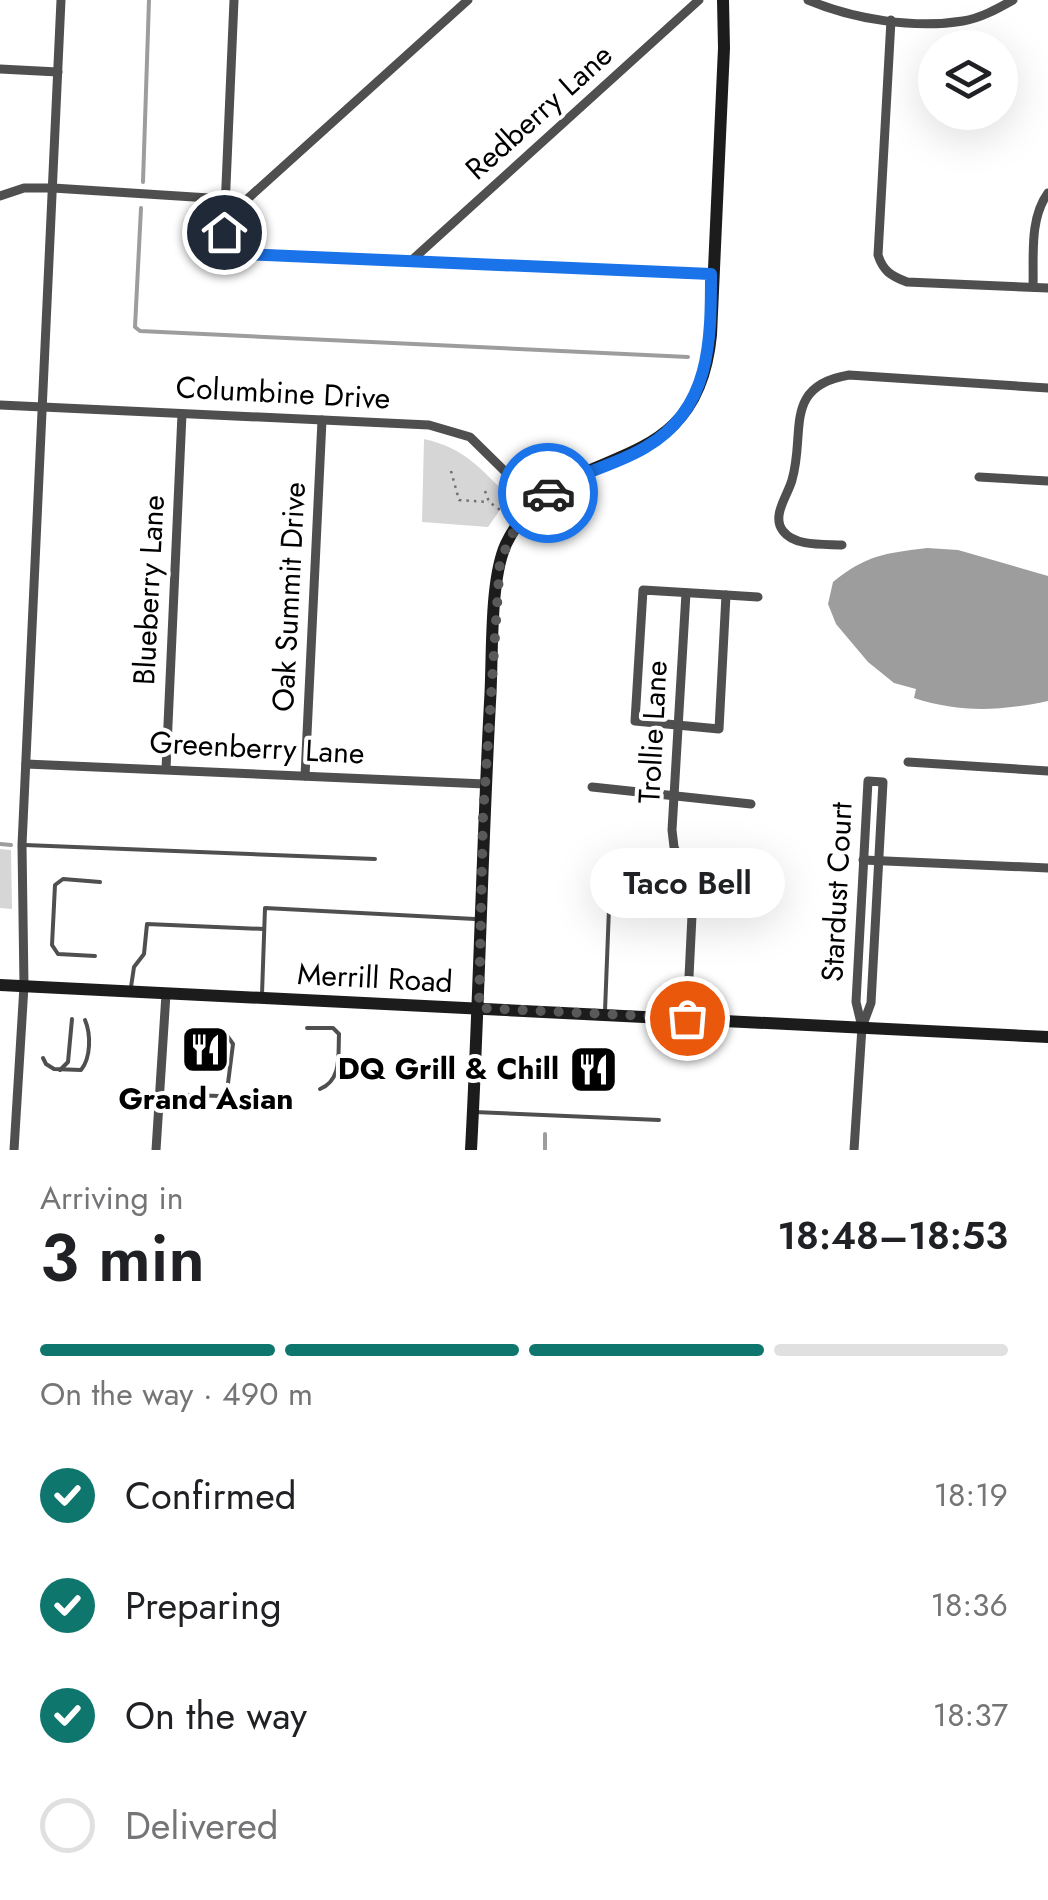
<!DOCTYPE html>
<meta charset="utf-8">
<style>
:root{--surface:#fff;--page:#f6f6f6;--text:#202124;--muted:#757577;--line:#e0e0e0;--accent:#0f766e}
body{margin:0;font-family:Jost,sans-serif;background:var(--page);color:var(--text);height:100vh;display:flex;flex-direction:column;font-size:38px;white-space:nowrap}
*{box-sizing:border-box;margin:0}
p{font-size:32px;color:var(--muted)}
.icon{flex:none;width:55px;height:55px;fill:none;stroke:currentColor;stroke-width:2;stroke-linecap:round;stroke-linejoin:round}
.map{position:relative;height:1150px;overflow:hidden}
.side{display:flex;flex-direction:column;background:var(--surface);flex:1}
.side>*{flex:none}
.controls{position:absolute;left:918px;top:30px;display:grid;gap:20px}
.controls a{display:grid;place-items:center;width:100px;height:100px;border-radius:50%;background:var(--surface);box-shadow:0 10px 40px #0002;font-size:50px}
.pin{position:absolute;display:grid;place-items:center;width:85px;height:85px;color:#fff;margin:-42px;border:5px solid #fff;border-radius:50%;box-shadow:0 2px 10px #0007}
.courier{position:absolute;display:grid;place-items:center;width:100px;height:100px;margin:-50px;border:8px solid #1a73e8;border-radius:50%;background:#fff;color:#222;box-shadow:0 2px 12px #0007}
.bubble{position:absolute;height:70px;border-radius:35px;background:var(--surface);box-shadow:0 10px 40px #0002;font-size:32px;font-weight:600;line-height:70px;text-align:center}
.head em{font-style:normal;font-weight:600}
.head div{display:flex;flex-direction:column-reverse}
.head{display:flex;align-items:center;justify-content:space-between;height:170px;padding:0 40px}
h1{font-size:65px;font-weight:600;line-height:75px}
.bar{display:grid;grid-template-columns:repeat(4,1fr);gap:15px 10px;align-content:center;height:120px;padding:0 40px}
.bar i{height:12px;border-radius:8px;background:var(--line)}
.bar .selected{background:var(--accent)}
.bar p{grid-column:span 4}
ol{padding:0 40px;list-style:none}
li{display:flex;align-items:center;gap:30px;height:110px}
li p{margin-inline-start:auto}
li .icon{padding:10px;border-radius:50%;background:var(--accent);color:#fff;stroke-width:4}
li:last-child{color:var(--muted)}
li i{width:55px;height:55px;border:5px solid var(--line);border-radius:50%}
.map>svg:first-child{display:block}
.green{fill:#d6d6d6}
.water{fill:#9d9d9d}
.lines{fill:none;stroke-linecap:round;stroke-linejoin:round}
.stream{stroke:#9d9d9d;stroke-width:4}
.path{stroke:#717171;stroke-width:2.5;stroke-dasharray:2.5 5;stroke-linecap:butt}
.lane{stroke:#4f4f4f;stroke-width:4}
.street{stroke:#4f4f4f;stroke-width:9}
.secondary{stroke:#1c1c1c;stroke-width:12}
.done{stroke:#595959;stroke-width:10;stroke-dasharray:0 18}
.route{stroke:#1a73e8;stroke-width:12}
.labels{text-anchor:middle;stroke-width:8;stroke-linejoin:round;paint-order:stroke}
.street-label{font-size:30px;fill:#000;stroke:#fff}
.poi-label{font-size:30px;font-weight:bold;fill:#000;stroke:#fff;text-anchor:end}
</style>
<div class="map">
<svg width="1048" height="1150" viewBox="0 0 1048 1150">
<rect width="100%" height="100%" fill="#fff"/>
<g class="green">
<path d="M424,439c41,9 57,30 85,58l-21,30 -66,-5z"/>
<path d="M0,849l11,1 1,59 -12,-1z"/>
</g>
<path class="water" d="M927,548l31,2 90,26v125c-47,10 -88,12 -134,-3l2,-9 -22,-6 -26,-21 -32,-38 -8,-20 5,-22c33,-27 53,-29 94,-34z"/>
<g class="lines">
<g class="stream">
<path d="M143,182l6,-182"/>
<path d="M141,208l-6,119 5,4 548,26"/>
<path d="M0,844l11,1"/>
<path d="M545,1150v-16"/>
</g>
<g class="path">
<path d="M451,471l8,29 30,2"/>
<path d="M485,491l4,11 20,14"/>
</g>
<g class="lane">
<path d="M25,845l350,14"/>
<path d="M95,956l-37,-2 -6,-9 3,-60 8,-6 37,3"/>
<path d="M131,987l3,-20 10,-13 3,-30 117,5"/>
<path d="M262,994l3,-86 210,11"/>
<path d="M605,1011l4,-103 7,-3 44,2"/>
<path d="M307,1028h26l6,6c-1,21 3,46 -19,55"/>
<path d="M43,1058l3,6 8,5 27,1c10,-12 10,-36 4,-50"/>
<path d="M60,1070l8,-8 4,-43"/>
<path d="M187,1095l33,1 7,-5 6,-47 -10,-14"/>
<path d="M474,1112l185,8"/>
</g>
<g class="street">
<path d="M234,0l-10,232c2,11 9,16 19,21l468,22"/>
<path d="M808,0c45,19 106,29 155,21 18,-3 34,-12 50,-21"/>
<path d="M891,20l-13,235c5,16 13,21 29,27l141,6"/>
<path d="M0,69l58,3"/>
<path d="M0,196l24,-8h29l172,11"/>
<path d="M224,220l244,-220"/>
<path d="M412,260l287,-260"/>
<path d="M1033,287c1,-30 -4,-68 15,-94"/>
<path d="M0,405l429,20 41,12 66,65"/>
<path d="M979,477l69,4"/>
<path d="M842,545c-17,-1 -47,2 -59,-14 -12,-15 5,-36 9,-51 14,-47 -10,-94 57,-105l199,13"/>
<path d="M643,590l83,5 -7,134 -84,-8z"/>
<path d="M686,593l-14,237 2,17 19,48 -6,123"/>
<path d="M726,595l32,2"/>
<path d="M908,762l140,9"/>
<path d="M26,764l459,20"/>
<path d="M166,769l16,-355"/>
<path d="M305,776l17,-356"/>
<path d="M592,787l159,17"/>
<path d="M863,860l185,8"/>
<path d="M14,1150l10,-164 -2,-141 39,-845"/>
<path d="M156,1150l10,-156"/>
<path d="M854,1150l8,-123 9,-24 12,-221 -15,-1 -12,221 6,25"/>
</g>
<g class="secondary">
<path d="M0,985l1048,52"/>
<path d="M471,1150c8,-149 11,-298 19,-448 3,-42 -1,-121 16,-158 53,-111 190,-53 205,-209l13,-287 -1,-48"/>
</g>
</g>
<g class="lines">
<path class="done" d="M548,493l-30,29 -18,39 -17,256 -4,191 208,10"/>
<path class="route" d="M224,232l2,8 18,14 467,20c0,67 0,135 -65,173 -31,19 -68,25 -98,46"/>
</g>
<defs>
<symbol id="restaurant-square" viewBox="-11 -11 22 22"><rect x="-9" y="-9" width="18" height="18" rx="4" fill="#000" stroke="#fff"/><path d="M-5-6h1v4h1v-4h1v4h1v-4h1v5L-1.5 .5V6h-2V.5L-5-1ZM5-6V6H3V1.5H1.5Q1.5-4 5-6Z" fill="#fff"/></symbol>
</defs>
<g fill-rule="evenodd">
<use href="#restaurant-square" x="178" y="1022" width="55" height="55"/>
<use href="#restaurant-square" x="566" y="1042" width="55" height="55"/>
</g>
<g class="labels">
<g class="street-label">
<text transform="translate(539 112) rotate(-42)" y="10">Redberry Lane</text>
<text transform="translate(283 393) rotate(3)" y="10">Columbine Drive</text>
<text transform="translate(149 590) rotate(-87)" y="10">Blueberry Lane</text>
<text transform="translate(289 597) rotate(-87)" y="10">Oak Summit Drive</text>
<text transform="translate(653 732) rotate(-87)" y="10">Trollie Lane</text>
<text transform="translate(257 748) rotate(3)" y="10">Greenberry Lane</text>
<text transform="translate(837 892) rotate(-87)" y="10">Stardust Court</text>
<text transform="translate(375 978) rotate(3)" y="10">Merrill Road</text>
</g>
<g class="poi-label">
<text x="559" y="1079">DQ Grill &amp; Chill</text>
<text x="206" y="1109" text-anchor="middle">Grand Asian</text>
</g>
</g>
</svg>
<div class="controls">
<a><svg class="icon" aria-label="layers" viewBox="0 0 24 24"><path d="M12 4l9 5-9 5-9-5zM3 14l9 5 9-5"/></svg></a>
</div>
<div class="pin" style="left:687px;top:1018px;background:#ea580c"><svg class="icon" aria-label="bag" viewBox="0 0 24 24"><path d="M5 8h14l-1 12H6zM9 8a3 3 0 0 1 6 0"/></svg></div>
<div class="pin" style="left:224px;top:232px;background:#1f2937"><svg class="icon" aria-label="home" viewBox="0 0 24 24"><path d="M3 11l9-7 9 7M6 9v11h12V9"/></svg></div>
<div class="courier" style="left:548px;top:493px"><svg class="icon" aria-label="car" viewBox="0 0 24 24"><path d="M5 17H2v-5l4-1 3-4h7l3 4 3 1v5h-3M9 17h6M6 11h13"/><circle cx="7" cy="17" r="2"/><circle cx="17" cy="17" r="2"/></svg></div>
<div class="bubble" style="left:590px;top:848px;width:195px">Taco Bell</div>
</div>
<section class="side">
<div class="head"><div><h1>3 min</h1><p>Arriving in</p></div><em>18:48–18:53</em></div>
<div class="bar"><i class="selected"></i><i class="selected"></i><i class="selected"></i><i></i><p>On the way · 490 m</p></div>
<ol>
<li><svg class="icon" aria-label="check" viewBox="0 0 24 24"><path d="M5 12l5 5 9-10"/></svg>Confirmed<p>18:19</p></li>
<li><svg class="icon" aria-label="check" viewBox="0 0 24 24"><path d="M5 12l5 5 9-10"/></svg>Preparing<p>18:36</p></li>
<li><svg class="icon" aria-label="check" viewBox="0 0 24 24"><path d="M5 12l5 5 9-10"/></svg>On the way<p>18:37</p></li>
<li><i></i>Delivered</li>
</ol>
</section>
